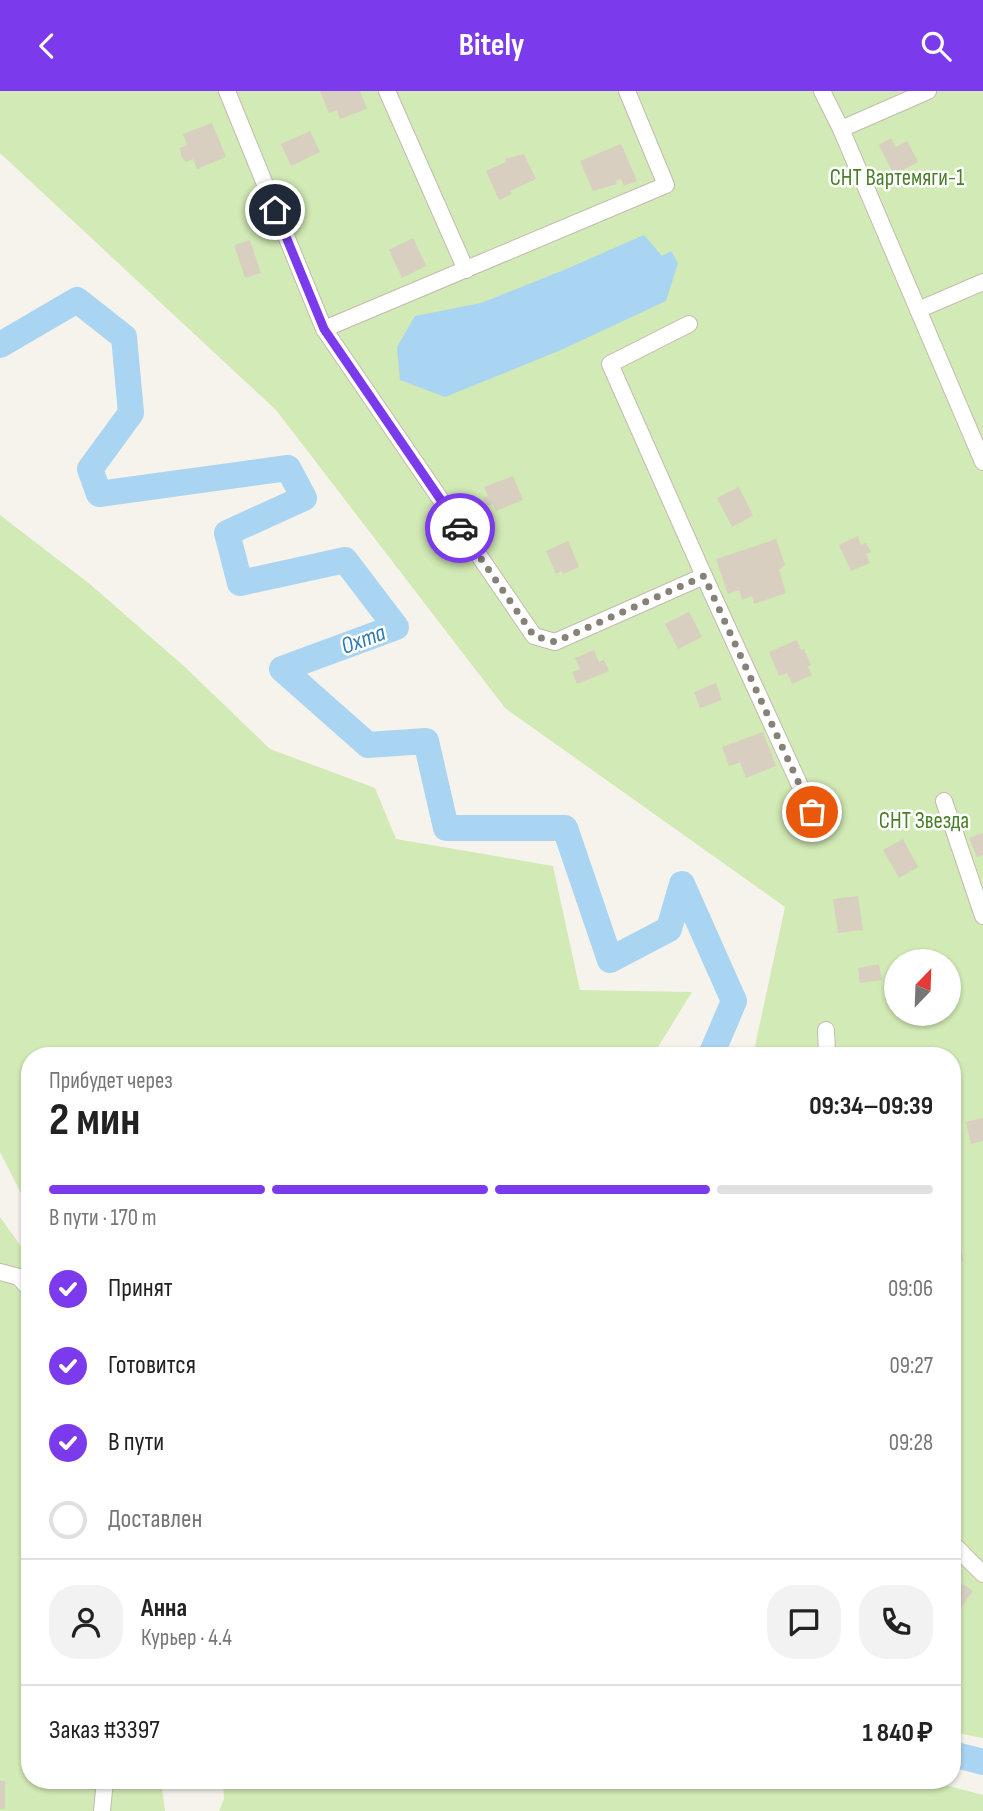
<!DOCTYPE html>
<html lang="ru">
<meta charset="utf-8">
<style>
:root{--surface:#fff;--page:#f2f2f2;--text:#222;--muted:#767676;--line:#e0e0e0;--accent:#7c3aed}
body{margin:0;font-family:"Sofia Sans Condensed",sans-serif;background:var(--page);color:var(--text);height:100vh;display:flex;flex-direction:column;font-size:26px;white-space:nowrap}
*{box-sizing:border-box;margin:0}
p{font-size:23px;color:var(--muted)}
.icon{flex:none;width:38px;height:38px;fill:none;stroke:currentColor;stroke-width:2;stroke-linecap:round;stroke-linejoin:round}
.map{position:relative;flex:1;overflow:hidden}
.details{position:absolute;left:21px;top:956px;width:940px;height:742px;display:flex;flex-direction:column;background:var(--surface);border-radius:28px;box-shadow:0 2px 5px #0004}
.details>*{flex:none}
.needle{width:46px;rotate:23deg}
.tools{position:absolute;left:884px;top:858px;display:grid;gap:14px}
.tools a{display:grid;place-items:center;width:77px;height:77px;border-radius:50%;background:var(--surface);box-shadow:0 2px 5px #0004;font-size:35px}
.pin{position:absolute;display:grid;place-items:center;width:60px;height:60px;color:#fff;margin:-30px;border:4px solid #fff;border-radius:50%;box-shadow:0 2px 7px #0007}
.courier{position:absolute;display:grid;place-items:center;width:70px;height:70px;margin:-35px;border:5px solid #7c3aed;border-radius:50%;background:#fff;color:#222;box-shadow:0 2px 9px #0007}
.summary em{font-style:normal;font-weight:700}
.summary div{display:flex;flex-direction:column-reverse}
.summary{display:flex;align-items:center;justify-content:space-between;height:119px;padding:0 28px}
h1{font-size:46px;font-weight:700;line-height:52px}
.bar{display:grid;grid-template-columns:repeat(4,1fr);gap:10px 7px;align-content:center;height:84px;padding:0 28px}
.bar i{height:9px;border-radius:5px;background:var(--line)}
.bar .current{background:var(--accent)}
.bar p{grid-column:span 4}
.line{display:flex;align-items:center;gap:18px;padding:0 28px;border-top:2px solid var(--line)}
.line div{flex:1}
.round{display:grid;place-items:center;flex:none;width:74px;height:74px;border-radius:28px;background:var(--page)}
ol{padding:0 28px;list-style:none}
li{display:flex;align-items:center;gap:21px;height:77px}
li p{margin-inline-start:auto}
li .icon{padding:7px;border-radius:50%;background:var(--accent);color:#fff;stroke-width:4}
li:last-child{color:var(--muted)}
li i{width:38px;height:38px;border:4px solid var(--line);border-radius:50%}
header{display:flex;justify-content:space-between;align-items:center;height:91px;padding:0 28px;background:var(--accent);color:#fff;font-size:32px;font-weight:700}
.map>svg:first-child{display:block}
.green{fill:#d2eab5;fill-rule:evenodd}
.water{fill:#a9d4f2}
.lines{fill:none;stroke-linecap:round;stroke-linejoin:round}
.river{stroke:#a9d4f2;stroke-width:26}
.building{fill:#d8cfc1}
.minor-casing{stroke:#c2bbae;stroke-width:18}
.minor{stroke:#fff;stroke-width:16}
.done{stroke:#878178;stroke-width:7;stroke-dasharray:0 12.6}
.route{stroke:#7c3aed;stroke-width:9}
.labels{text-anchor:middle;stroke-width:5;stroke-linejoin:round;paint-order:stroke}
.park-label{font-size:23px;fill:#4a7f2a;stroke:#fff}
.water-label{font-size:24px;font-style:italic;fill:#2e7ab2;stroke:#fff}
</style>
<header><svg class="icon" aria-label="back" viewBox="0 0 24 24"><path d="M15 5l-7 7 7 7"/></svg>Bitely<svg class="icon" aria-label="search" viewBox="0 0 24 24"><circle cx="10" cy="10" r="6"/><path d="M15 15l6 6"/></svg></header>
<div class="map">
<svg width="983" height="1720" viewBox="0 0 983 1720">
<rect width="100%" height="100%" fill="#f6f3ec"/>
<g class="green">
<path d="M0,0h983v1647l-31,-6v-677h-199l32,-148 -280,-199 -229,-298 -276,-257zM896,870h52v52h-52z"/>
<path d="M0,424l91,70 95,83 84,81 105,39 21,51 157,27 27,124 112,2 -39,63h-623v156l-30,-59z"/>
<path d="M0,1126l30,42v521h131l4,31h-165z"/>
<path d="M223,1689h703l57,15v16h-764l5,-12z"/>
</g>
<path class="water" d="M644,144l18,21 9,-5 7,12 -12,38 -105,49 -116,47 -45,-17 -3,-33 18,-31 66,-13 83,-33z"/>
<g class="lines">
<g class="river">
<path d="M0,254l77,-45 47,37 7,76 -41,56 9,25 189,-26 16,30 -77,35 13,50 105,-23 51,67 -114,42 86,76 58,-4 20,87h119l45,132 59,-31 13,-45 52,117 -23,54"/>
<path d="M952,1663l31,8"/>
</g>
</g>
<g class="building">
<path d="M320,0h40l7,18 -27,10 -3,-9 -8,3z"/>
<path d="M212,32l14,34 -29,12 -4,-10 -7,3 -5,-6 -1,-8 7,-3 -4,-11z"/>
<path d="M310,40l10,21 -29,14 -10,-22z"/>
<path d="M891,47l5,9 11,-6 11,21 -24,13 -15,-30z"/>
<path d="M621,53l16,37 -13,5 -3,-7 -6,2 2,3 -24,7 -13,-30z"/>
<path d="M524,63l12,25 -26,12 2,3 -13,6 -13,-29 20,-9 -1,-3z"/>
<path d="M413,147l13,28 -24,12 -13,-28z"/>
<path d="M250,149l11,33 -16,5 -11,-33z"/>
<path d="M513,385l10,24 -27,11 -3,-7 -7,3 -3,-9 5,-2 -4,-9z"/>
<path d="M739,396l14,29 -21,11 -15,-29z"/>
<path d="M858,445l3,9 5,-2 5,9 -5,2 4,9 -19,8 -12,-26z"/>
<path d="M776,448l9,26 -6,5 7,23 -32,11 -2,-8 -10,4 -3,-10 -11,4 -12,-35z"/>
<path d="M568,450l11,26 -16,7 -2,-3 -5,3 -10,-23z"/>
<path d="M689,521l13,25 -24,12 -13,-25z"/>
<path d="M797,549l4,10 3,-1 7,16 -3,2 4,8 -20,9 -5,-11 -8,3 -10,-24z"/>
<path d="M594,559l5,12 5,-2 5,11 -32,13 -5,-12 8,-3 -5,-11z"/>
<path d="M716,592l6,17 -22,8 -6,-16z"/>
<path d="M763,641l13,34 -30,12 -6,-16 -11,4 -7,-19z"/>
<path d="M983,742v22l-6,2 -8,-19z"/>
<path d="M903,748l15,28 -19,11 -16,-28z"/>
<path d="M858,805l5,34 -25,3 -5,-34z"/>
<path d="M879,873l3,16 -22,3 -2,-15z"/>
<path d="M983,1027v23l-12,3 -5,-22z"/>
<path d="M955,1144l9,26 -12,4v-29z"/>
<path d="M952,1486l21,14 -14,20 -7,-5z"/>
<rect x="0" y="1690" width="5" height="28"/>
</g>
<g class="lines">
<defs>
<g id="minor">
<path d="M227,0l97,238 210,307 21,6 149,-66"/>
<path d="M387,0l79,179"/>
<path d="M822,0l19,38 142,333"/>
<path d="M841,38l87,-38"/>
<path d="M918,219l65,-28"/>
<path d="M689,233l-79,40 94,212 108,236"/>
<path d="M324,238l342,-144 -39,-94"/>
<path d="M944,710l39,115"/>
<path d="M826,939l1,25"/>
<path d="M0,1181l19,5 11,13"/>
<path d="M952,1452l31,31"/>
<path d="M102,1720l3,-31"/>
</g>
</defs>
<use href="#minor" class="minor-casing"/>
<use href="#minor" class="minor"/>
</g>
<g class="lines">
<path class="done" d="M460,437l74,108 21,6 149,-66 108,236"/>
<path class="route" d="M275,119l49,119 136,199"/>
</g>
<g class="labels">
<g class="park-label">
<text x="897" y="94">СНТ Вартемяги-1</text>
<text x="924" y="737">СНТ Звезда</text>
</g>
<g class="water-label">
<text transform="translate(363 548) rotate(-20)" y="8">Охта</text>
</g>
</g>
</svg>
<div class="tools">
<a><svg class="needle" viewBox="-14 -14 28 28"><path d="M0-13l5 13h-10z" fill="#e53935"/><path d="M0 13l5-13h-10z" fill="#767676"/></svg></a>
</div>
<div class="pin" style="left:812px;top:721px;background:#ea580c"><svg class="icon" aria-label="bag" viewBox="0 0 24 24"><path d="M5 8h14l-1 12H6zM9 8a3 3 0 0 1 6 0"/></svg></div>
<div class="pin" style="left:275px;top:119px;background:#1f2937"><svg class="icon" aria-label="home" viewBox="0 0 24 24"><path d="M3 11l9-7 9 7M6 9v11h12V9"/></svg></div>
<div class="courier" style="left:460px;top:437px"><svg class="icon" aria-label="car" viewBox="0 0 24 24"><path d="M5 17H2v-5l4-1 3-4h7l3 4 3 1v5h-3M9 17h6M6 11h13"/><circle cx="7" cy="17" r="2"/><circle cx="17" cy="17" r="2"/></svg></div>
<section class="details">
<div class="summary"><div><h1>2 мин</h1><p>Прибудет через</p></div><em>09:34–09:39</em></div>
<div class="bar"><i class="current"></i><i class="current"></i><i class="current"></i><i></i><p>В пути · 170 m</p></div>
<ol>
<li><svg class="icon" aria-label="check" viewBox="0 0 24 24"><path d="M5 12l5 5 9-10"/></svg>Принят<p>09:06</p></li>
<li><svg class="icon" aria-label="check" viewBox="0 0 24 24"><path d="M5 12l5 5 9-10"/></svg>Готовится<p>09:27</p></li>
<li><svg class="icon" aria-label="check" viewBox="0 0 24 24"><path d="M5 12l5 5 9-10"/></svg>В пути<p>09:28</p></li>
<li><i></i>Доставлен</li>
</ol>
<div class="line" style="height:126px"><a class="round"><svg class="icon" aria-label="person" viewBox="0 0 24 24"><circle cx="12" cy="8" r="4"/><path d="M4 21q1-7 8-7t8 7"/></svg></a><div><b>Анна</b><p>Курьер · 4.4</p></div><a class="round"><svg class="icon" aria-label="chat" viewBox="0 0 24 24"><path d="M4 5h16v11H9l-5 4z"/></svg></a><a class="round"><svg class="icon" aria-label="phone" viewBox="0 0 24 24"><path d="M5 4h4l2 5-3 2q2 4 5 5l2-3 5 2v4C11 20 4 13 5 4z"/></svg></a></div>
<div class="line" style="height:91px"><div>Заказ #3397</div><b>1 840 ₽</b></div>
</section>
</div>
